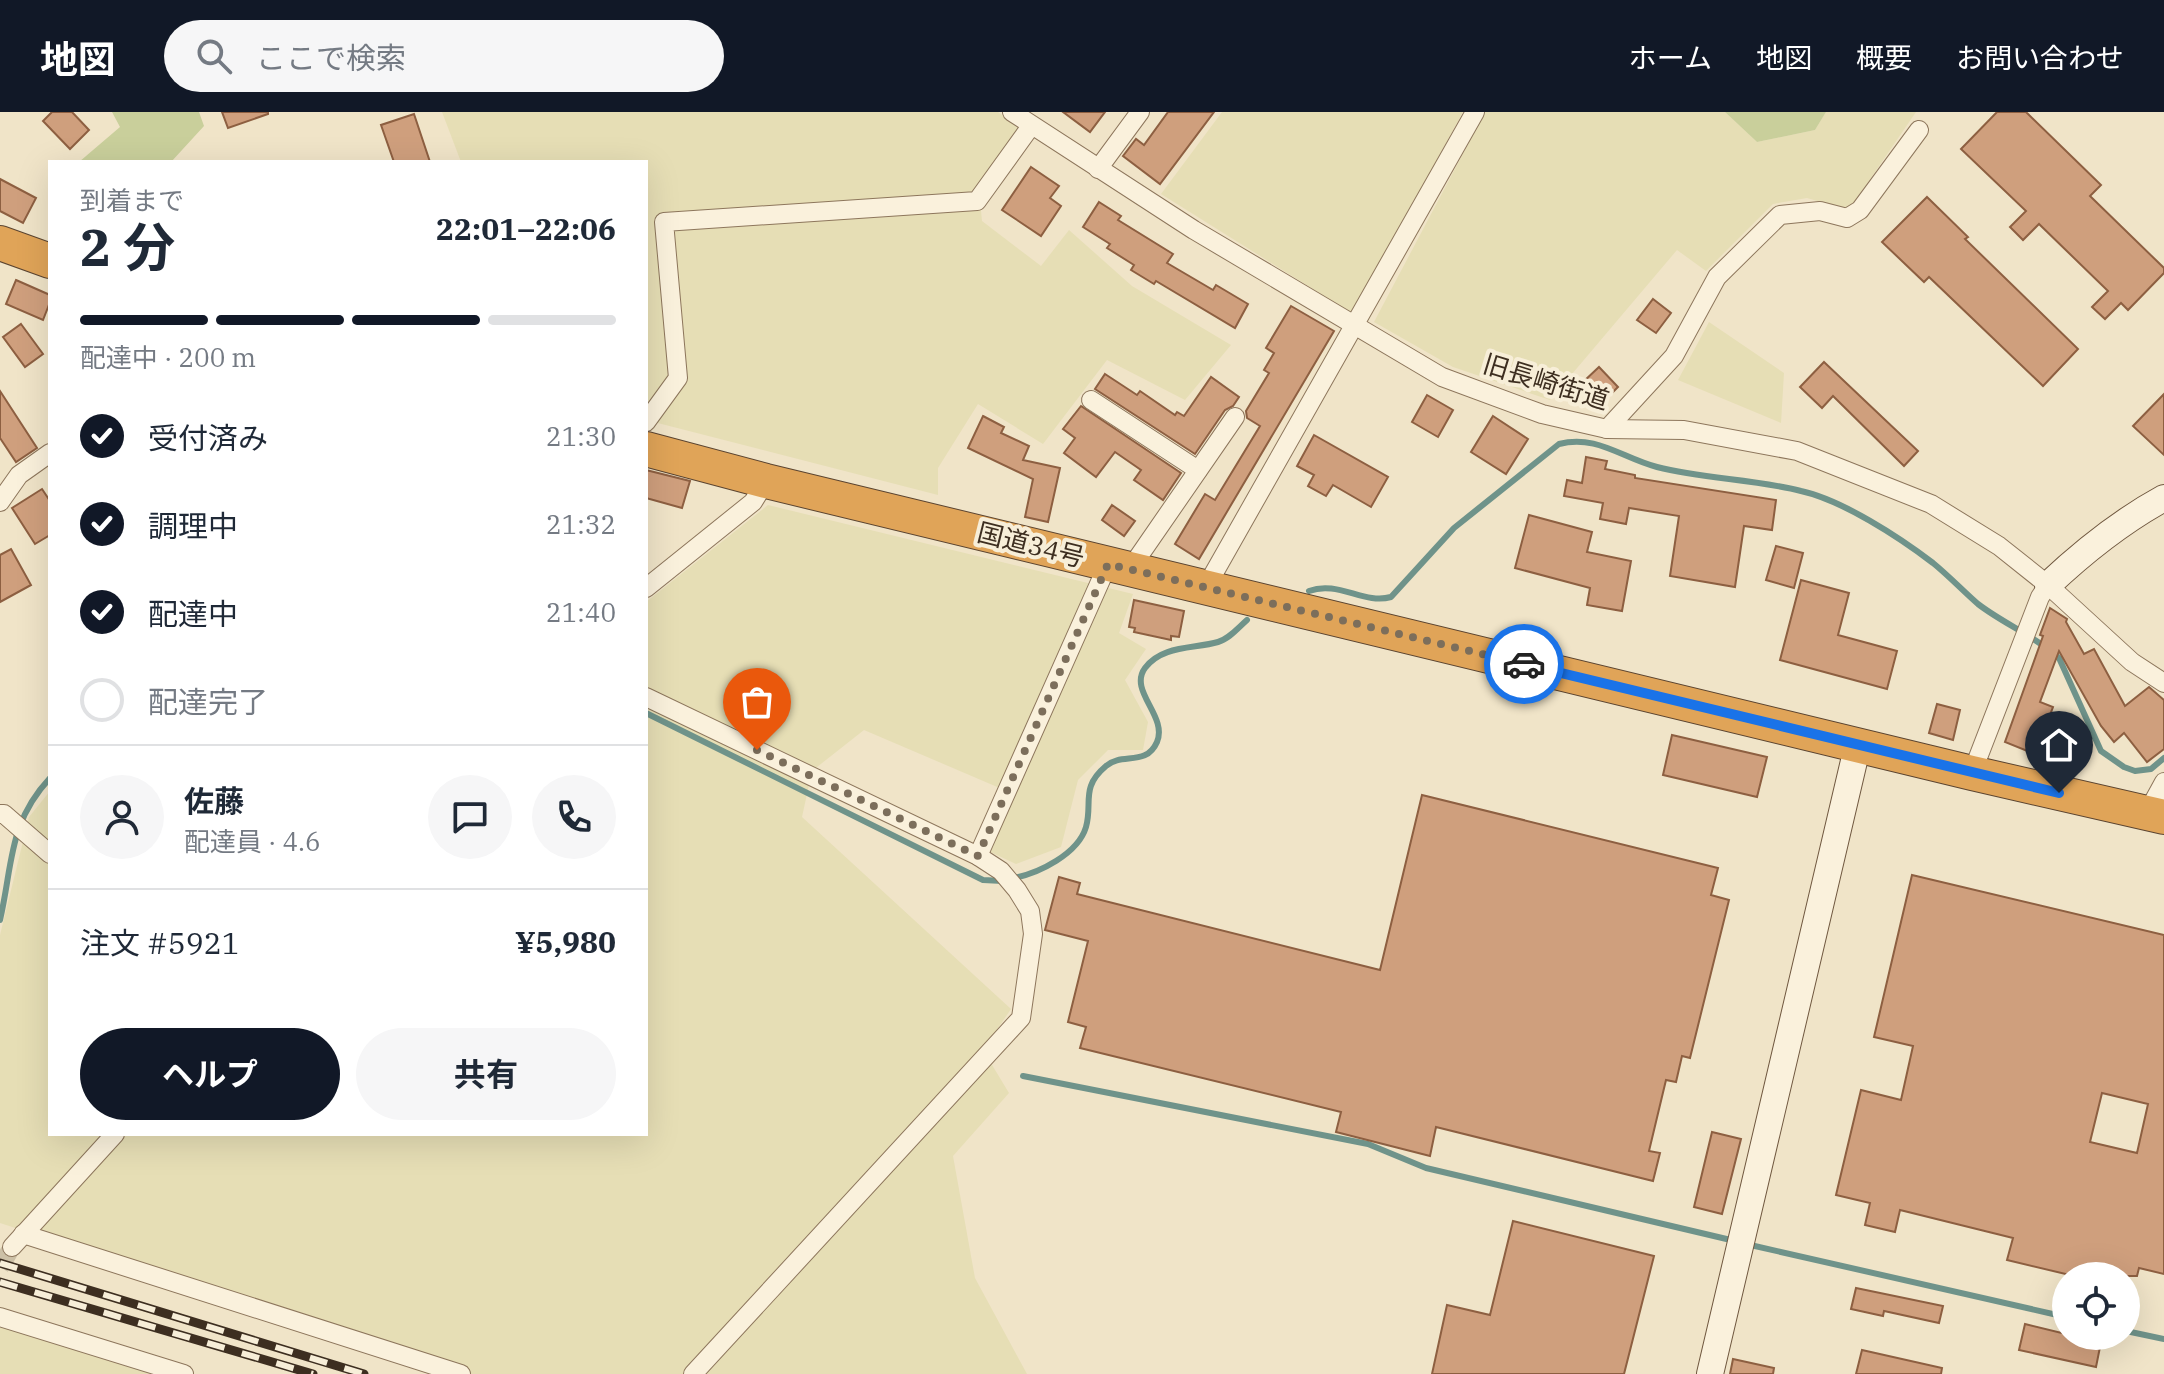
<!DOCTYPE html>
<html lang="ja">
<meta charset="utf-8">
<style>
:root{--surface:#fff;--page:#f6f6f7;--text:#1f2937;--muted:#747a83;--line:#e0e1e3;--accent:#111827}
body{margin:0;font-family:"IBM Plex Serif","Noto Sans JP",serif;background:var(--page);color:var(--text);height:100vh;display:flex;flex-direction:column;font-size:30px;white-space:nowrap}
*{box-sizing:border-box;margin:0}
p{font-size:26px;color:var(--muted)}
.icon{flex:none;width:44px;height:44px;fill:none;stroke:currentColor;stroke-width:2;stroke-linecap:round;stroke-linejoin:round}
.map{position:relative;flex:1;overflow:hidden}
.side{position:absolute;left:48px;top:48px;width:600px;height:976px;display:flex;flex-direction:column;background:var(--surface);border-radius:0px;box-shadow:0 8px 32px #0002}
.side>*{flex:none}
.fabs{position:absolute;left:2052px;top:1150px;display:grid;gap:16px}
.fabs a{display:grid;place-items:center;width:88px;height:88px;border-radius:50%;background:var(--surface);box-shadow:0 8px 32px #0002;font-size:40px}
.pin{position:absolute;display:grid;place-items:center;width:68px;height:68px;color:#fff;margin:-82px -34px;border-radius:50% 50% 50% 0;rotate:-45deg;box-shadow:0 0 8px #0007}
.pin .icon{rotate:45deg}
.courier{position:absolute;display:grid;place-items:center;width:80px;height:80px;margin:-40px;border:6px solid #1a73e8;border-radius:50%;background:#fff;color:#222;box-shadow:0 2px 10px #0007}
.headline em{font-style:normal;font-weight:700}
.headline div{display:flex;flex-direction:column-reverse}
.headline{display:flex;align-items:center;justify-content:space-between;height:136px;padding:0 32px}
h1{font-size:52px;font-weight:700;line-height:60px}
.bar{display:grid;grid-template-columns:repeat(4,1fr);gap:12px 8px;align-content:center;height:96px;padding:0 32px}
.bar i{height:10px;border-radius:6px;background:var(--line)}
.bar .active{background:var(--accent)}
.bar p{grid-column:span 4}
.line{display:flex;align-items:center;gap:20px;padding:0 32px;border-top:2px solid var(--line)}
.line div{flex:1}
.round{display:grid;place-items:center;flex:none;width:84px;height:84px;border-radius:42px;background:var(--page)}
ol{padding:0 32px;list-style:none}
li{display:flex;align-items:center;gap:24px;height:88px}
li p{margin-inline-start:auto}
li .icon{padding:8px;border-radius:50%;background:var(--accent);color:#fff;stroke-width:4}
li:last-child{color:var(--muted)}
li i{width:44px;height:44px;border:4px solid var(--line);border-radius:50%}
.action{display:flex;gap:16px;margin-top:auto;padding:16px 32px}
.action a{flex:1;height:92px;border-radius:48px;background:var(--accent);color:#fff;font-size:32px;font-weight:700;line-height:92px;text-align:center}
.action a+a{background:var(--page);color:var(--text)}
header{display:flex;align-items:center;gap:48px;box-sizing:border-box;height:112px;padding:0 40px;background:var(--accent);color:#fff}
header strong{font-size:38px}
nav{display:flex;gap:44px;margin-inline-start:auto;font-size:28px}
.search{width:560px;height:72px;background:var(--page);display:flex;align-items:center;gap:20px;box-sizing:border-box;padding:0 28px;border-radius:44px;color:var(--muted);font-size:30px}
.map>svg:first-child{display:block}
.farmland{fill:#e6deb5}
.green{fill:#c9cf9b}
.lines{fill:none;stroke-linecap:round;stroke-linejoin:round}
.stream{stroke:#6f938a;stroke-width:6}
.building{fill:#cf9f7d;stroke:#8d5f41;stroke-width:2;fill-rule:evenodd}
.street-tunnel{stroke:#ccc0a6;stroke-width:18;stroke-dasharray:18 9;stroke-linecap:butt}
.street-casing{stroke:#8d765c;stroke-width:20}
.secondary-casing{stroke:#6f573f;stroke-width:28}
.highway-casing{stroke:#5b4430;stroke-width:36}
.street{stroke:#faf1dc;stroke-width:18}
.secondary{stroke:#faf1dc;stroke-width:26}
.highway{stroke:#e0a458;stroke-width:34}
.rail-casing{stroke:#3d2e20;stroke-width:9}
.rail{stroke:#f7eed8;stroke-width:6;stroke-dasharray:18;stroke-linecap:butt}
.done{stroke:#7c6e5b;stroke-width:8;stroke-dasharray:0 14.4}
.route{stroke:#1a73e8;stroke-width:10}
.labels{text-anchor:middle;stroke-width:8;stroke-linejoin:round;paint-order:stroke}
.street-label{font-size:26px;fill:#3d2e20;stroke:#f7eed8}
</style>
<header>
<strong>地図</strong>
<div class="search"><svg class="icon" aria-label="search" viewBox="0 0 24 24"><circle cx="10" cy="10" r="6"/><path d="M15 15l6 6"/></svg>ここで検索</div>
<nav><a>ホーム</a><a>地図</a><a>概要</a><a>お問い合わせ</a></nav>
</header>
<div class="map">
<svg width="2164" height="1262" viewBox="0 0 2164 1262">
<rect width="100%" height="100%" fill="#f0e4c8"/>
<g class="farmland">
<path d="M442,0h556l24,17 -43,61 3,31 59,45 28,-36 63,56 99,59 -46,55 -78,-40 -64,84 -65,-40 -40,64v27l-292,-75v-258h-185z"/>
<path d="M1222,0h241l-110,202 -192,-120z"/>
<path d="M1485,0h240l32,30 58,-12 11,-18h90l-67,98 -42,-12 -34,6 -67,67 -29,-21 -127,150 -97,-33 -79,-45z"/>
<path d="M1709,210l75,51 -3,50 -103,-43z"/>
<path d="M768,393l365,89 -14,39 27,16 -21,31 23,42 -5,28h-35l-30,30 -17,67 -45,17 -30,-14 30,-55 -152,-65 -52,41 -10,46 209,192 -28,41 26,43 -56,63 22,122 52,96h-562l-465,-151v-288l29,-118 21,-26v343h596v-532z"/>
<path d="M0,1211l166,51h-166z"/>
</g>
<g class="green">
<path d="M112,0h87l5,14 -33,36h-92l41,-35z"/>
<path d="M1725,0h101l-11,18 -58,12z"/>
</g>
<g class="lines">
<g class="stream">
<path d="M1309,479c29,-11 55,14 82,6l63,-69 105,-84c37,-10 63,14 98,23 47,12 97,12 144,24 41,9 98,46 132,72 16,13 30,28 45,41 26,20 57,32 81,54l42,93 23,16 11,4 16,-2 13,-11"/>
<path d="M646,601l337,167 20,1"/>
<path d="M1014,766c25,-5 64,-24 72,-51 7,-25 -6,-39 20,-61 16,-14 40,1 51,-24 11,-26 -29,-51 -12,-74 17,-23 49,-19 73,-26 11,-3 20,-14 29,-22"/>
<path d="M0,808c13,-56 8,-97 50,-142"/>
<path d="M1023,964l345,68 58,24 309,73"/>
<path d="M1746,1132l320,73"/>
<path d="M2126,1219l38,8"/>
</g>
</g>
<g class="building">
<path d="M52,0h20l17,18 -19,19 -27,-28z"/>
<path d="M222,0h46v2l-40,14z"/>
<path d="M1063,0h42l-15,20z"/>
<path d="M1168,0h46l-54,72 -37,-28 13,-17 8,6z"/>
<path d="M1997,0h29l75,73 -11,11 74,72v5l-36,37 -7,-7 -16,16 -13,-12 16,-16 -69,-67 -16,16 -13,-13 16,-16 -65,-62z"/>
<path d="M414,2l16,48h-36l-13,-37z"/>
<path d="M1031,55l28,19 -9,12 11,8 -20,30 -39,-26z"/>
<path d="M0,67l36,19 -13,25 -23,-12z"/>
<path d="M1927,85l41,40 -3,2 113,110 -35,37 -114,-109 -5,5 -42,-40z"/>
<path d="M1099,90l22,14 -3,4 55,34 -6,9 46,27 3,-5 32,19 -13,24 -79,-47 -2,3 -23,-14 3,-5 -27,-17 3,-4 -27,-17z"/>
<path d="M16,168l34,15v7l-7,18 -37,-16z"/>
<path d="M1653,187l18,14 -15,20 -19,-13z"/>
<path d="M1291,194l43,25 -135,228 -24,-15 30,-50 10,6 45,-74 -13,-8 -1,-7 23,-38 -5,-3 10,-17 -8,-5z"/>
<path d="M21,212l22,30 -18,13 -22,-30z"/>
<path d="M1824,250l94,89 -14,15 -71,-70 -11,12 -22,-21z"/>
<path d="M1599,255l19,20 -16,16 -19,-21z"/>
<path d="M1105,262l32,21 3,-4 35,24 2,-3 7,4 27,-39 28,20 -6,9 -8,4 -30,44 -100,-65z"/>
<path d="M0,279l37,57 -21,14 -16,-24z"/>
<path d="M2164,282v61l-31,-29z"/>
<path d="M1427,283l26,15 -15,27 -26,-15z"/>
<path d="M1081,294l100,67 -18,27 -29,-20 7,-10 -26,-18 -19,25 -32,-24 11,-15 -12,-9z"/>
<path d="M983,304l21,11 -3,6 28,13 -6,14 37,8 -12,54 -23,-5 8,-38 -65,-31z"/>
<path d="M1493,304l35,23 -22,35 -35,-22z"/>
<path d="M1314,323l74,42 -17,30 -38,-22 -7,11 -18,-10 6,-11 -17,-9z"/>
<path d="M1586,345l21,4 -2,8 30,6v3l141,22 -4,30 -28,-4 -9,61 -65,-11 9,-60 -50,-8 -3,16 -26,-5 3,-16 -39,-7 3,-16 15,3z"/>
<path d="M646,358l44,11 -8,27 -36,-10z"/>
<path d="M42,377l8,12v34l-15,9 -23,-36z"/>
<path d="M1112,393l23,16 -11,15 -22,-16z"/>
<path d="M1529,403l63,17 -5,20 44,9 -9,50 -35,-6 3,-17 -75,-20z"/>
<path d="M1776,434l27,7 -9,35 -28,-8z"/>
<path d="M11,437l20,36 -31,17v-47z"/>
<path d="M1801,468l48,13 -11,42 59,16 -10,38 -107,-29z"/>
<path d="M1134,488l50,11 -5,26 -8,-1v4l-37,-8 1,-4 -6,-1z"/>
<path d="M2050,496l17,11 -1,3 18,32 10,-5 31,57 24,-19 15,13v49l-17,13 -23,-29 -10,9 -13,-16 -42,-75 -19,51 13,5 -18,47 -30,-12 38,-106 -3,-1z"/>
<path d="M1937,592l23,6 -7,30 -24,-7z"/>
<path d="M1672,623l95,22 -10,40 -94,-22z"/>
<path d="M1422,683l296,73 -7,27 18,5 -39,158 -8,-2 -6,26 -10,-2 -17,71 11,2 -7,28 -217,-54 -6,29 -94,-24 5,-20 -261,-64 6,-21 -18,-5 20,-81 -43,-11 14,-53 21,6 -3,11 303,76z"/>
<path d="M1912,763l252,60v339l-25,-6 -2,8h-63l-67,-16 6,-22 -113,-28 -5,22 -30,-7 5,-22 -34,-8 25,-105 40,10 12,-54 -39,-9zM2102,981l46,11 -11,49 -47,-11z"/>
<path d="M1712,1020l29,7 -19,75 -28,-7z"/>
<path d="M1513,1109l141,35 -30,118h-192l15,-69 43,10z"/>
<path d="M1856,1176l87,18 -4,17 -55,-12 -1,5 -32,-7z"/>
<path d="M2025,1212l41,10v2l35,6 -5,25 -77,-17z"/>
<path d="M1862,1238l80,18 -1,6h-85z"/>
<path d="M1733,1247l41,9 -1,6h-43z"/>
</g>
<g class="lines">
<path class="street-tunnel" d="M0,1155l12,-20"/>
<defs>
<g id="street">
<path d="M1012,0l182,118 248,147 100,37 65,15 77,1 113,21 134,53 68,42 49,39 84,77 32,21"/>
<path d="M1098,57l42,-57"/>
<path d="M1091,288l107,70"/>
<path d="M646,310l32,-44 -14,-156 313,-21 54,-75"/>
<path d="M1607,317l67,-73 43,-79 63,-62 40,-4 27,7 13,-8 59,-80"/>
<path d="M0,390l19,-27 31,-22"/>
<path d="M1130,457l105,-152"/>
<path d="M1206,475l269,-475"/>
<path d="M646,476l107,-86 13,-21"/>
<path d="M646,585l332,159 23,15 16,19 13,21 3,23 -12,84 -328,356"/>
<path d="M1972,661l68,-176 8,-12"/>
<path d="M2147,701l17,-31"/>
<path d="M0,702h4l46,40"/>
<path d="M978,744l130,-292"/>
<path d="M23,1122l438,140"/>
<path d="M12,1135l103,-113"/>
<path d="M0,1205l184,57"/>
</g>
<g id="secondary">
<path d="M2048,473c36,-34 72,-63 116,-87"/>
<path d="M1710,1262l148,-630"/>
</g>
<g id="highway">
<path d="M0,131l50,18"/>
<path d="M646,337l120,32 1206,292 192,44"/>
</g>
</defs>
<use href="#street" class="street-casing"/>
<use href="#secondary" class="secondary-casing"/>
<use href="#highway" class="highway-casing"/>
<use href="#street" class="street"/>
<use href="#secondary" class="secondary"/>
<use href="#highway" class="highway"/>
<defs>
<g id="rail">
<path d="M0,1151l364,111"/>
<path d="M0,1170l313,92"/>
</g>
</defs>
<use href="#rail" class="rail-casing"/>
<use href="#rail" class="rail"/>
</g>
<g class="lines">
<path class="done" d="M757,638l221,106 130,-292 416,100"/>
<path class="route" d="M1524,552l535,129"/>
</g>
<g class="labels">
<g class="street-label">
<text transform="translate(1546 270) rotate(17)" y="9">旧長崎街道</text>
<text transform="translate(1031 433) rotate(14)" y="9">国道34号</text>
</g>
</g>
</svg>
<div class="fabs">
<a><svg class="icon" aria-label="locate" viewBox="0 0 24 24"><circle cx="12" cy="12" r="6"/><path d="M12 2v4M12 18v4M2 12h4M18 12h4"/></svg></a>
</div>
<div class="pin" style="left:757px;top:638px;background:#ea580c"><svg class="icon" aria-label="bag" viewBox="0 0 24 24"><path d="M5 8h14l-1 12H6zM9 8a3 3 0 0 1 6 0"/></svg></div>
<div class="pin" style="left:2059px;top:681px;background:#1f2937"><svg class="icon" aria-label="home" viewBox="0 0 24 24"><path d="M3 11l9-7 9 7M6 9v11h12V9"/></svg></div>
<div class="courier" style="left:1524px;top:552px"><svg class="icon" aria-label="car" viewBox="0 0 24 24"><path d="M5 17H2v-5l4-1 3-4h7l3 4 3 1v5h-3M9 17h6M6 11h13"/><circle cx="7" cy="17" r="2"/><circle cx="17" cy="17" r="2"/></svg></div>
<section class="side">
<div class="headline"><div><h1>2 分</h1><p>到着まで</p></div><em>22:01–22:06</em></div>
<div class="bar"><i class="active"></i><i class="active"></i><i class="active"></i><i></i><p>配達中 · 200 m</p></div>
<ol>
<li><svg class="icon" aria-label="check" viewBox="0 0 24 24"><path d="M5 12l5 5 9-10"/></svg>受付済み<p>21:30</p></li>
<li><svg class="icon" aria-label="check" viewBox="0 0 24 24"><path d="M5 12l5 5 9-10"/></svg>調理中<p>21:32</p></li>
<li><svg class="icon" aria-label="check" viewBox="0 0 24 24"><path d="M5 12l5 5 9-10"/></svg>配達中<p>21:40</p></li>
<li><i></i>配達完了</li>
</ol>
<div class="line" style="height:144px"><a class="round"><svg class="icon" aria-label="person" viewBox="0 0 24 24"><circle cx="12" cy="8" r="4"/><path d="M4 21q1-7 8-7t8 7"/></svg></a><div><b>佐藤</b><p>配達員 · 4.6</p></div><a class="round"><svg class="icon" aria-label="chat" viewBox="0 0 24 24"><path d="M4 5h16v11H9l-5 4z"/></svg></a><a class="round"><svg class="icon" aria-label="phone" viewBox="0 0 24 24"><path d="M5 4h4l2 5-3 2q2 4 5 5l2-3 5 2v4C11 20 4 13 5 4z"/></svg></a></div>
<div class="line" style="height:104px"><div>注文 #5921</div><b>¥5,980</b></div>
<div class="action"><a>ヘルプ</a><a>共有</a></div>
</section>
</div>
